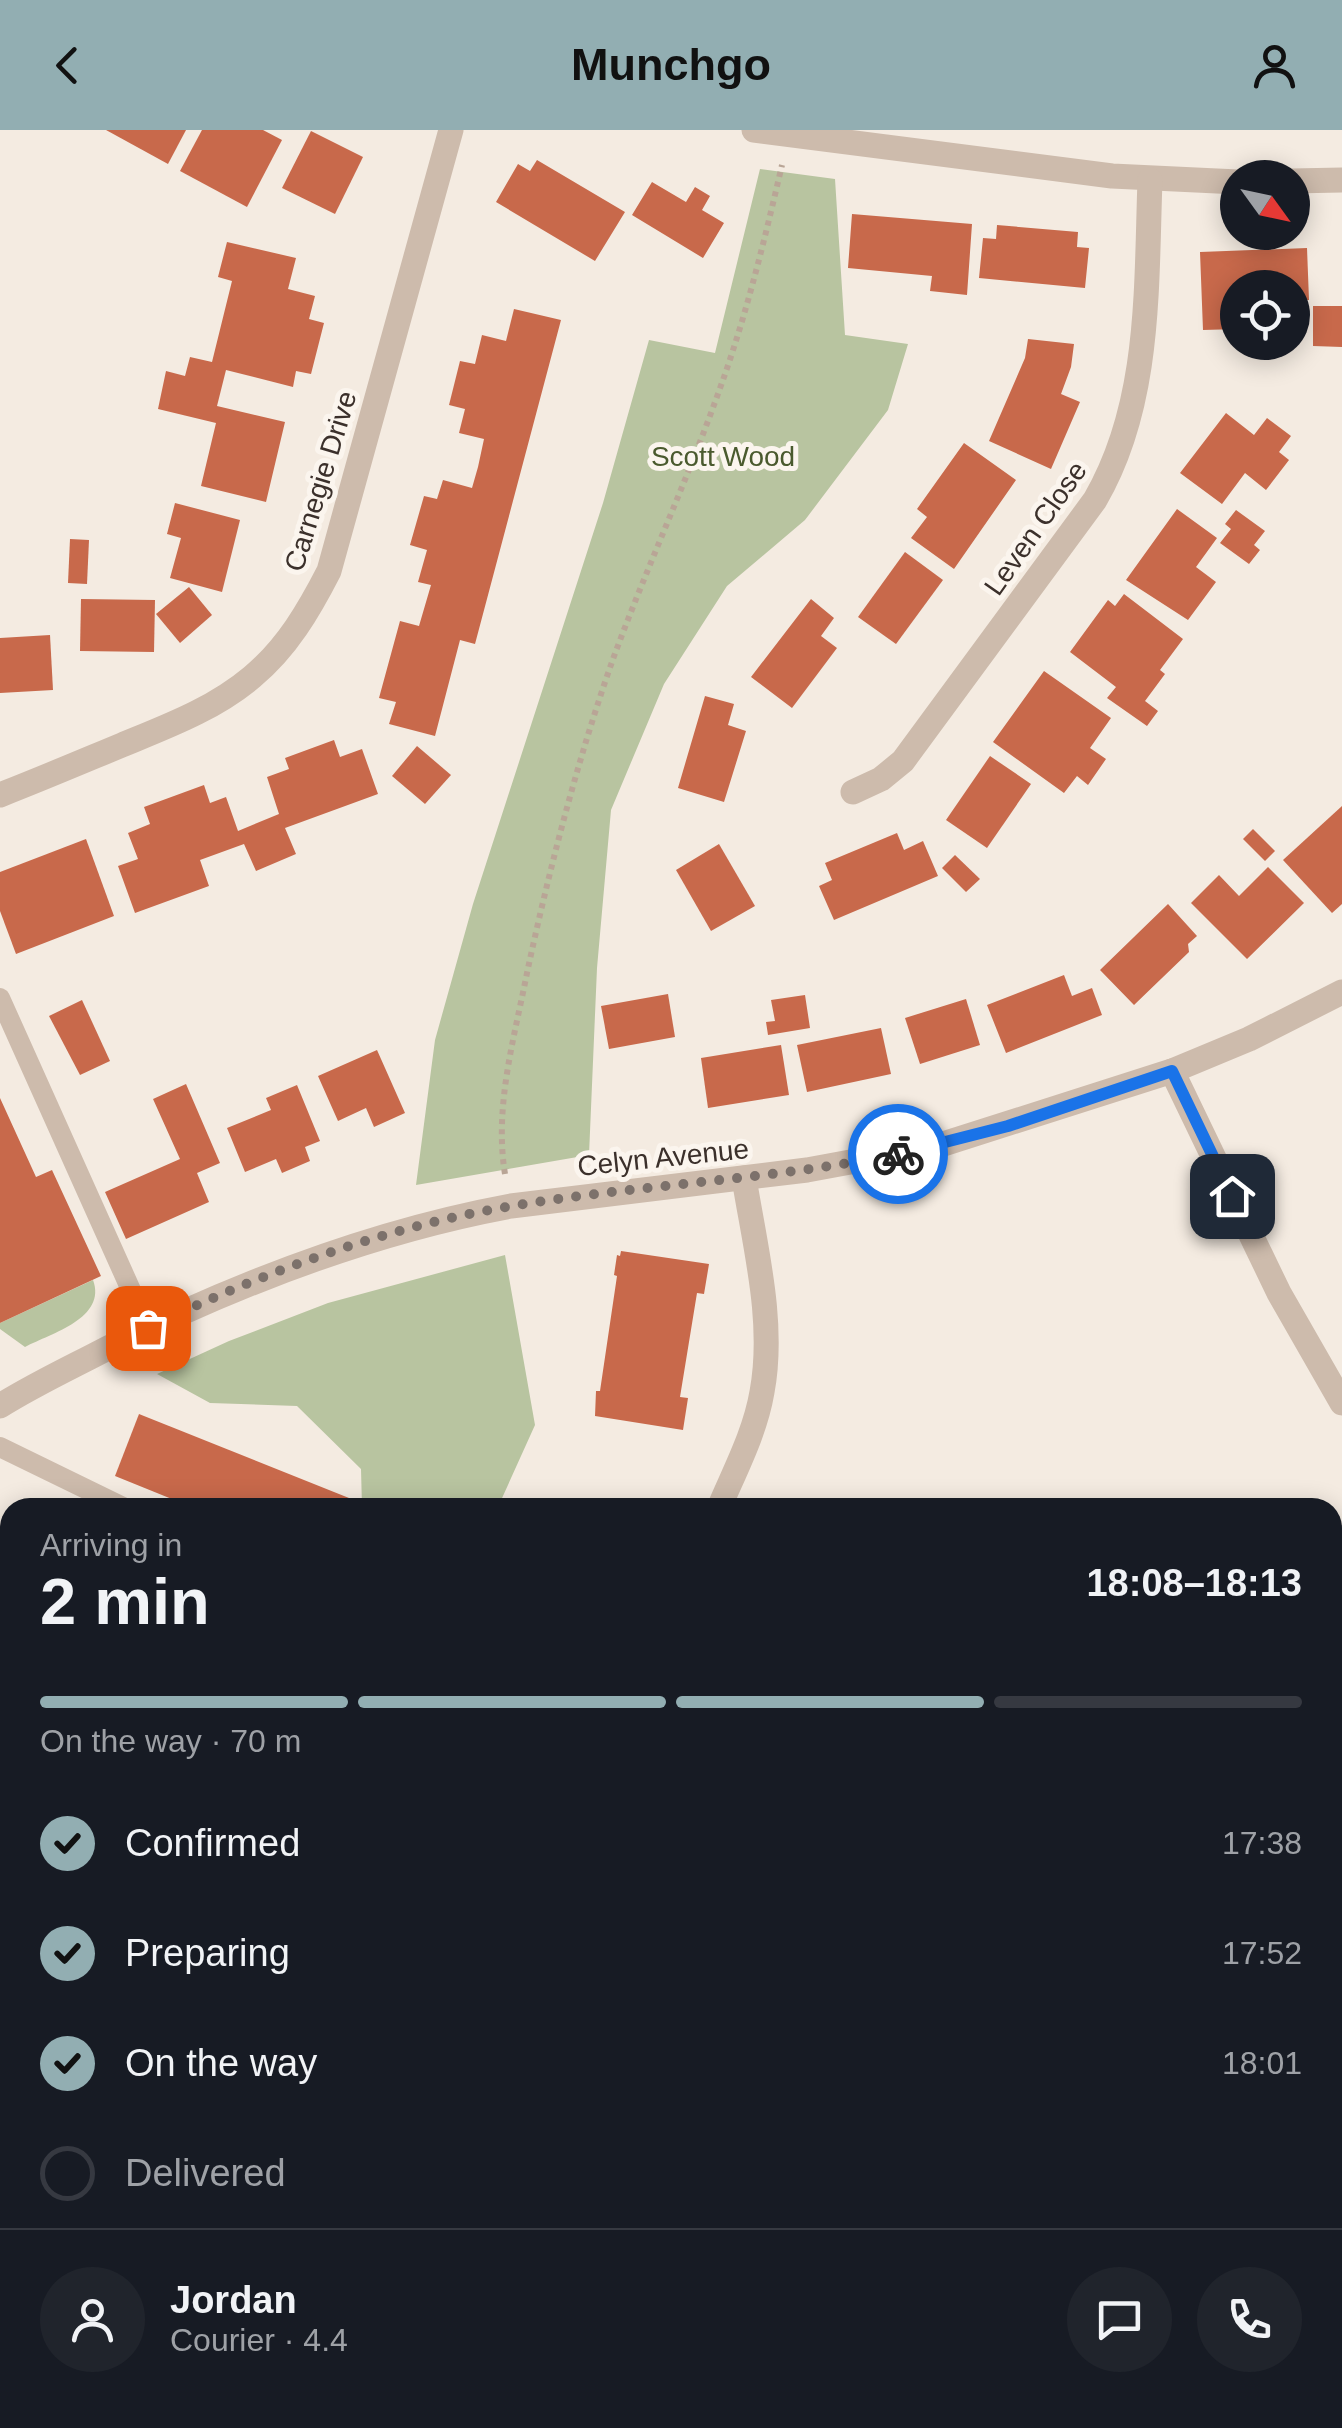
<!DOCTYPE html>
<meta charset="utf-8">
<style>
:root{--surface:#171b24;--page:#20242c;--text:#f1f3f6;--muted:#9ea1a6;--line:#363941;--accent:#92aeb2}
body{margin:0;font-family:Helvetica,sans-serif;background:var(--page);color:var(--text);height:100vh;display:flex;flex-direction:column;font-size:38px;white-space:nowrap}
*{box-sizing:border-box;margin:0}
p{font-size:32px;color:var(--muted)}
.icon{flex:none;width:55px;height:55px;fill:none;stroke:currentColor;stroke-width:2;stroke-linecap:round;stroke-linejoin:round}
.map{position:relative;flex:1;overflow:hidden}
.side{position:absolute;left:0px;top:1368px;width:1342px;height:932px;display:flex;flex-direction:column;background:var(--surface);border-radius:30px 30px 0 0;box-shadow:0 5px 25px #0003}
.side>*{flex:none}
.needle{width:65px;rotate:123deg}
.buttons{position:absolute;left:1220px;top:30px;display:grid;gap:20px}
.buttons a{display:grid;place-items:center;width:90px;height:90px;border-radius:50%;background:var(--surface);box-shadow:0 5px 25px #0003;font-size:50px}
.pin{position:absolute;display:grid;place-items:center;width:85px;height:85px;color:#fff;margin:-42px;border-radius:20px;box-shadow:0 5px 15px #0006}
.courier{position:absolute;display:grid;place-items:center;width:100px;height:100px;margin:-50px;border:8px solid #1a73e8;border-radius:50%;background:#fff;color:#222;box-shadow:0 2px 12px #0007}
.headline em{font-style:normal;font-weight:600}
.headline div{display:flex;flex-direction:column-reverse}
.headline{display:flex;align-items:center;justify-content:space-between;height:170px;padding:0 40px}
h1{font-size:65px;font-weight:600;line-height:75px}
.bar{display:grid;grid-template-columns:repeat(4,1fr);gap:15px 10px;align-content:center;height:120px;padding:0 40px}
.bar i{height:12px;border-radius:8px;background:var(--line)}
.bar .selected{background:var(--accent)}
.bar p{grid-column:span 4}
.line{display:flex;align-items:center;gap:25px;padding:0 40px;border-top:2px solid var(--line)}
.line div{flex:1}
.round{display:grid;place-items:center;flex:none;width:105px;height:105px;border-radius:52px;background:var(--page)}
ol{padding:0 40px;list-style:none}
li{display:flex;align-items:center;gap:30px;height:110px}
li p{margin-inline-start:auto}
li .icon{padding:10px;border-radius:50%;background:var(--accent);color:#111;stroke-width:4}
li:last-child{color:var(--muted)}
li i{width:55px;height:55px;border:5px solid var(--line);border-radius:50%}
header{display:flex;justify-content:space-between;align-items:center;height:130px;padding:0 40px;background:var(--accent);color:#111;font-size:45px;font-weight:600}
.map>svg:first-child{display:block}
.green{fill:#b8c4a0}
.building{fill:#c8694b}
.lines{fill:none;stroke-linecap:round;stroke-linejoin:round}
.path{stroke:#b9a596;stroke-width:6;stroke-dasharray:5 5;stroke-linecap:butt}
.service{stroke:#cdbbac;stroke-width:20}
.minor{stroke:#cdbbac;stroke-width:25}
.done{stroke:#7c716b;stroke-width:10;stroke-dasharray:0 18}
.route{stroke:#1a73e8;stroke-width:12}
.labels{text-anchor:middle;stroke-width:10;stroke-linejoin:round;paint-order:stroke}
.park-label{font-size:28px;fill:#4a5a2e;stroke:#fbf5ee}
.street-label{font-size:28px;fill:#3b302b;stroke:#fbf5ee}
</style>
<header><svg class="icon" aria-label="back" viewBox="0 0 24 24"><path d="M15 5l-7 7 7 7"/></svg>Munchgo<svg class="icon" aria-label="person" viewBox="0 0 24 24"><circle cx="12" cy="8" r="4"/><path d="M4 21q1-7 8-7t8 7"/></svg></header>
<div class="map">
<svg width="1342" height="2298" viewBox="0 0 1342 2298">
<rect width="100%" height="100%" fill="#f4ebe1"/>
<g class="green">
<path d="M760,39l75,10 10,156 63,9 -20,66 -83,110 -78,66 -63,98 -53,126 -14,158 -8,187 -173,30 19,-145 38,-136 130,-401 46,-163 66,13z"/>
<path d="M505,1125l30,170 -37,82h-136l-1,-38 -64,-63 -87,-3 -53,-29 72,-33 99,-38z"/>
<path d="M93,1150c14,38 -41,53 -68,67l-25,-18v-6z"/>
<path d="M0,1617l10,3v140l-10,13z"/>
</g>
<g class="building">
<path d="M106,0h80l-18,34z"/>
<path d="M202,0h61l19,10 -35,67 -67,-36z"/>
<path d="M311,1l52,26 -28,57 -53,-26z"/>
<path d="M537,30l88,52 -30,49 -99,-59 22,-38 12,7z"/>
<path d="M652,52l34,20 9,-15 15,9 -8,14 22,13 -21,35 -71,-43z"/>
<path d="M852,84l120,10 -5,71 -37,-4 2,-15 -84,-8z"/>
<path d="M997,95l81,7 -1,15 12,1 -4,40 -106,-10 4,-40 13,1z"/>
<path d="M227,112l69,16 -8,31 27,7 -6,23 15,4 -13,51 -15,-3 -3,16 -67,-17 -9,36 68,16 -19,80 -65,-16 15,-63 -58,-14 8,-38 19,5 5,-19 22,5 20,-81 -14,-4z"/>
<path d="M1307,118l2,52 -17,1v-13h-54v41l-35,1 -3,-78z"/>
<path d="M1313,176h29v41l-29,-1z"/>
<path d="M514,179l47,11 -86,324 -15,-4 -25,96 -46,-12 7,-22 -17,-4 21,-77 19,5 12,-41 -13,-3 9,-32 -17,-5 14,-49 13,3 6,-19 29,8 6,-21 6,-28 -25,-6 6,-24 -16,-4 11,-44 15,3 7,-29 24,6z"/>
<path d="M1028,209l46,5 -3,23 -10,27 19,8 -29,67 -62,-28 36,-83z"/>
<path d="M1226,283l28,22 13,-17 24,18 -12,16 10,8 -23,30 -21,-17 -23,31 -42,-31z"/>
<path d="M964,313l52,37 -62,89 -43,-31 16,-21 -10,-8z"/>
<path d="M175,373l65,17 -18,72 -52,-14 11,-40 -14,-4z"/>
<path d="M1177,379l40,29 -21,29 20,15 -28,38 -62,-40z"/>
<path d="M1236,380l29,21 -11,14 6,5 -11,14 -29,-21 11,-14 -6,-5z"/>
<path d="M70,409l19,1 -2,44 -19,-1z"/>
<path d="M905,422l38,28 -47,64 -38,-27z"/>
<path d="M189,457l23,28 -32,28 -24,-29z"/>
<path d="M1124,464l59,45 -23,31 5,4 -20,27 13,10 -11,15 -40,-28 9,-11 -46,-35 38,-52 7,6z"/>
<path d="M81,469l74,1 -1,52 -74,-1z"/>
<path d="M811,469l23,19 -13,18 16,12 -45,60 -41,-31z"/>
<path d="M50,505l3,55 -53,3v-55z"/>
<path d="M1044,541l67,47 -21,30 16,11 -18,26 -11,-9 -13,17 -71,-51z"/>
<path d="M705,566l29,8 -6,21 18,6 -22,71 -46,-14z"/>
<path d="M334,610l6,17 22,-8 16,45 -93,34 11,26 -40,17 -12,-27 -44,16 9,26 -74,27 -17,-47 20,-7 -10,-26 22,-9 -6,-17 60,-22 6,18 16,-6 12,34 41,-17 -12,-37 22,-8 -4,-11z"/>
<path d="M417,616l34,29 -26,29 -33,-28z"/>
<path d="M990,626l41,28 -44,64 -41,-28z"/>
<path d="M1342,676v98l-10,9 -49,-53z"/>
<path d="M1253,699l22,22 -10,10 -22,-22z"/>
<path d="M897,703l7,17 19,-9 15,35 -104,44 -15,-34 13,-6 -7,-17z"/>
<path d="M86,709l28,77 -98,38 -16,-43v-39z"/>
<path d="M719,714l36,62 -44,25 -35,-61z"/>
<path d="M955,725l25,24 -14,13 -24,-24z"/>
<path d="M1268,737l36,36 -57,56 -56,-56 28,-28 20,21z"/>
<path d="M1168,774l29,32 -9,8 1,8 -55,53 -34,-35z"/>
<path d="M1064,845l8,21 20,-8 10,27 -96,38 -19,-48z"/>
<path d="M668,864l7,43 -66,12 -8,-43z"/>
<path d="M805,865l5,33 -42,7 -2,-13 9,-1 -4,-21z"/>
<path d="M966,869l14,46 -60,19 -15,-46z"/>
<path d="M82,870l28,61 -30,14 -31,-59z"/>
<path d="M881,898l10,46 -84,18 -10,-47z"/>
<path d="M781,915l8,50 -81,13 -7,-50z"/>
<path d="M377,920l28,63 -31,14 -8,-19 -28,13 -20,-45z"/>
<path d="M186,954l34,79 -23,10 12,29 -83,37 -21,-47 75,-33 -27,-60z"/>
<path d="M297,955l23,56 -15,6 5,14 -28,12 -6,-14 -31,13 -18,-44 44,-18 -5,-12z"/>
<path d="M0,968l36,79 16,-7 49,106 -101,47z"/>
<path d="M621,1121l88,13 -5,30 -7,-1 -17,104 8,1 -5,32 -88,-14 1,-25h4l17,-115 -3,-1 3,-20 3,1z"/>
<path d="M139,1284l210,84 -4,10h-151l-79,-32z"/>
<path d="M0,1463l10,4v71l-10,-4z"/>
</g>
<g class="lines">
<path class="path" d="M505,1044c-11,-67 9,-135 22,-201 22,-103 51,-215 86,-314 33,-90 74,-178 106,-268 27,-74 45,-149 63,-226"/>
<g class="service">
<path d="M0,868l148,330"/>
<path d="M0,1317l125,61"/>
</g>
<g class="minor">
<path d="M754,0l358,46 126,6"/>
<path d="M1292,51l50,-1"/>
<path d="M853,662l28,-13 22,-18 192,-261c56,-96 51,-212 55,-320"/>
<path d="M0,665c41,-16 81,-33 122,-50 46,-19 92,-36 130,-68 35,-29 57,-67 77,-106l122,-441"/>
<path d="M1172,941l107,222 63,110"/>
<path d="M0,1276c35,-22 72,-39 108,-58 128,-64 262,-116 403,-142l296,-36 130,-24 235,-75 77,-32 93,-47"/>
<path d="M719,1378c16,-38 36,-75 43,-116 13,-70 -7,-145 -18,-214"/>
<path d="M0,1944l10,2"/>
<path d="M363,2290l3,8"/>
</g>
</g>
<g class="lines">
<path class="done" d="M148,1198c101,-49 211,-91 321,-114 142,-29 287,-31 429,-60"/>
<path class="route" d="M898,1024l110,-28 164,-55 60,125"/>
</g>
<g class="labels">
<g class="park-label">
<text x="723" y="336">Scott Wood</text>
</g>
<g class="street-label">
<text transform="translate(320 351) rotate(-73)" y="10">Carnegie Drive</text>
<text transform="translate(1035 398) rotate(-55)" y="10">Leven Close</text>
<text transform="translate(663 1027) rotate(-6)" y="10">Celyn Avenue</text>
</g>
</g>
</svg>
<div class="buttons">
<a><svg class="needle" viewBox="-14 -14 28 28"><path d="M0-13l5 13h-10z" fill="#e53935"/><path d="M0 13l5-13h-10z" fill="#9ea1a6"/></svg></a>
<a><svg class="icon" aria-label="locate" viewBox="0 0 24 24"><circle cx="12" cy="12" r="6"/><path d="M12 2v4M12 18v4M2 12h4M18 12h4"/></svg></a>
</div>
<div class="pin" style="left:148px;top:1198px;background:#ea580c"><svg class="icon" aria-label="bag" viewBox="0 0 24 24"><path d="M5 8h14l-1 12H6zM9 8a3 3 0 0 1 6 0"/></svg></div>
<div class="pin" style="left:1232px;top:1066px;background:#1f2937"><svg class="icon" aria-label="home" viewBox="0 0 24 24"><path d="M3 11l9-7 9 7M6 9v11h12V9"/></svg></div>
<div class="courier" style="left:898px;top:1024px"><svg class="icon" aria-label="bike" viewBox="0 0 24 24"><circle cx="6" cy="16" r="4"/><circle cx="18" cy="16" r="4"/><path d="M6 16l4-8h5l3 8M10 8l3 8H6M13 5h3"/></svg></div>
<section class="side">
<div class="headline"><div><h1>2 min</h1><p>Arriving in</p></div><em>18:08–18:13</em></div>
<div class="bar"><i class="selected"></i><i class="selected"></i><i class="selected"></i><i></i><p>On the way · 70 m</p></div>
<ol>
<li><svg class="icon" aria-label="check" viewBox="0 0 24 24"><path d="M5 12l5 5 9-10"/></svg>Confirmed<p>17:38</p></li>
<li><svg class="icon" aria-label="check" viewBox="0 0 24 24"><path d="M5 12l5 5 9-10"/></svg>Preparing<p>17:52</p></li>
<li><svg class="icon" aria-label="check" viewBox="0 0 24 24"><path d="M5 12l5 5 9-10"/></svg>On the way<p>18:01</p></li>
<li><i></i>Delivered</li>
</ol>
<div class="line" style="height:180px"><a class="round"><svg class="icon" aria-label="person" viewBox="0 0 24 24"><circle cx="12" cy="8" r="4"/><path d="M4 21q1-7 8-7t8 7"/></svg></a><div><b>Jordan</b><p>Courier · 4.4</p></div><a class="round"><svg class="icon" aria-label="chat" viewBox="0 0 24 24"><path d="M4 5h16v11H9l-5 4z"/></svg></a><a class="round"><svg class="icon" aria-label="phone" viewBox="0 0 24 24"><path d="M5 4h4l2 5-3 2q2 4 5 5l2-3 5 2v4C11 20 4 13 5 4z"/></svg></a></div>
</section>
</div>
